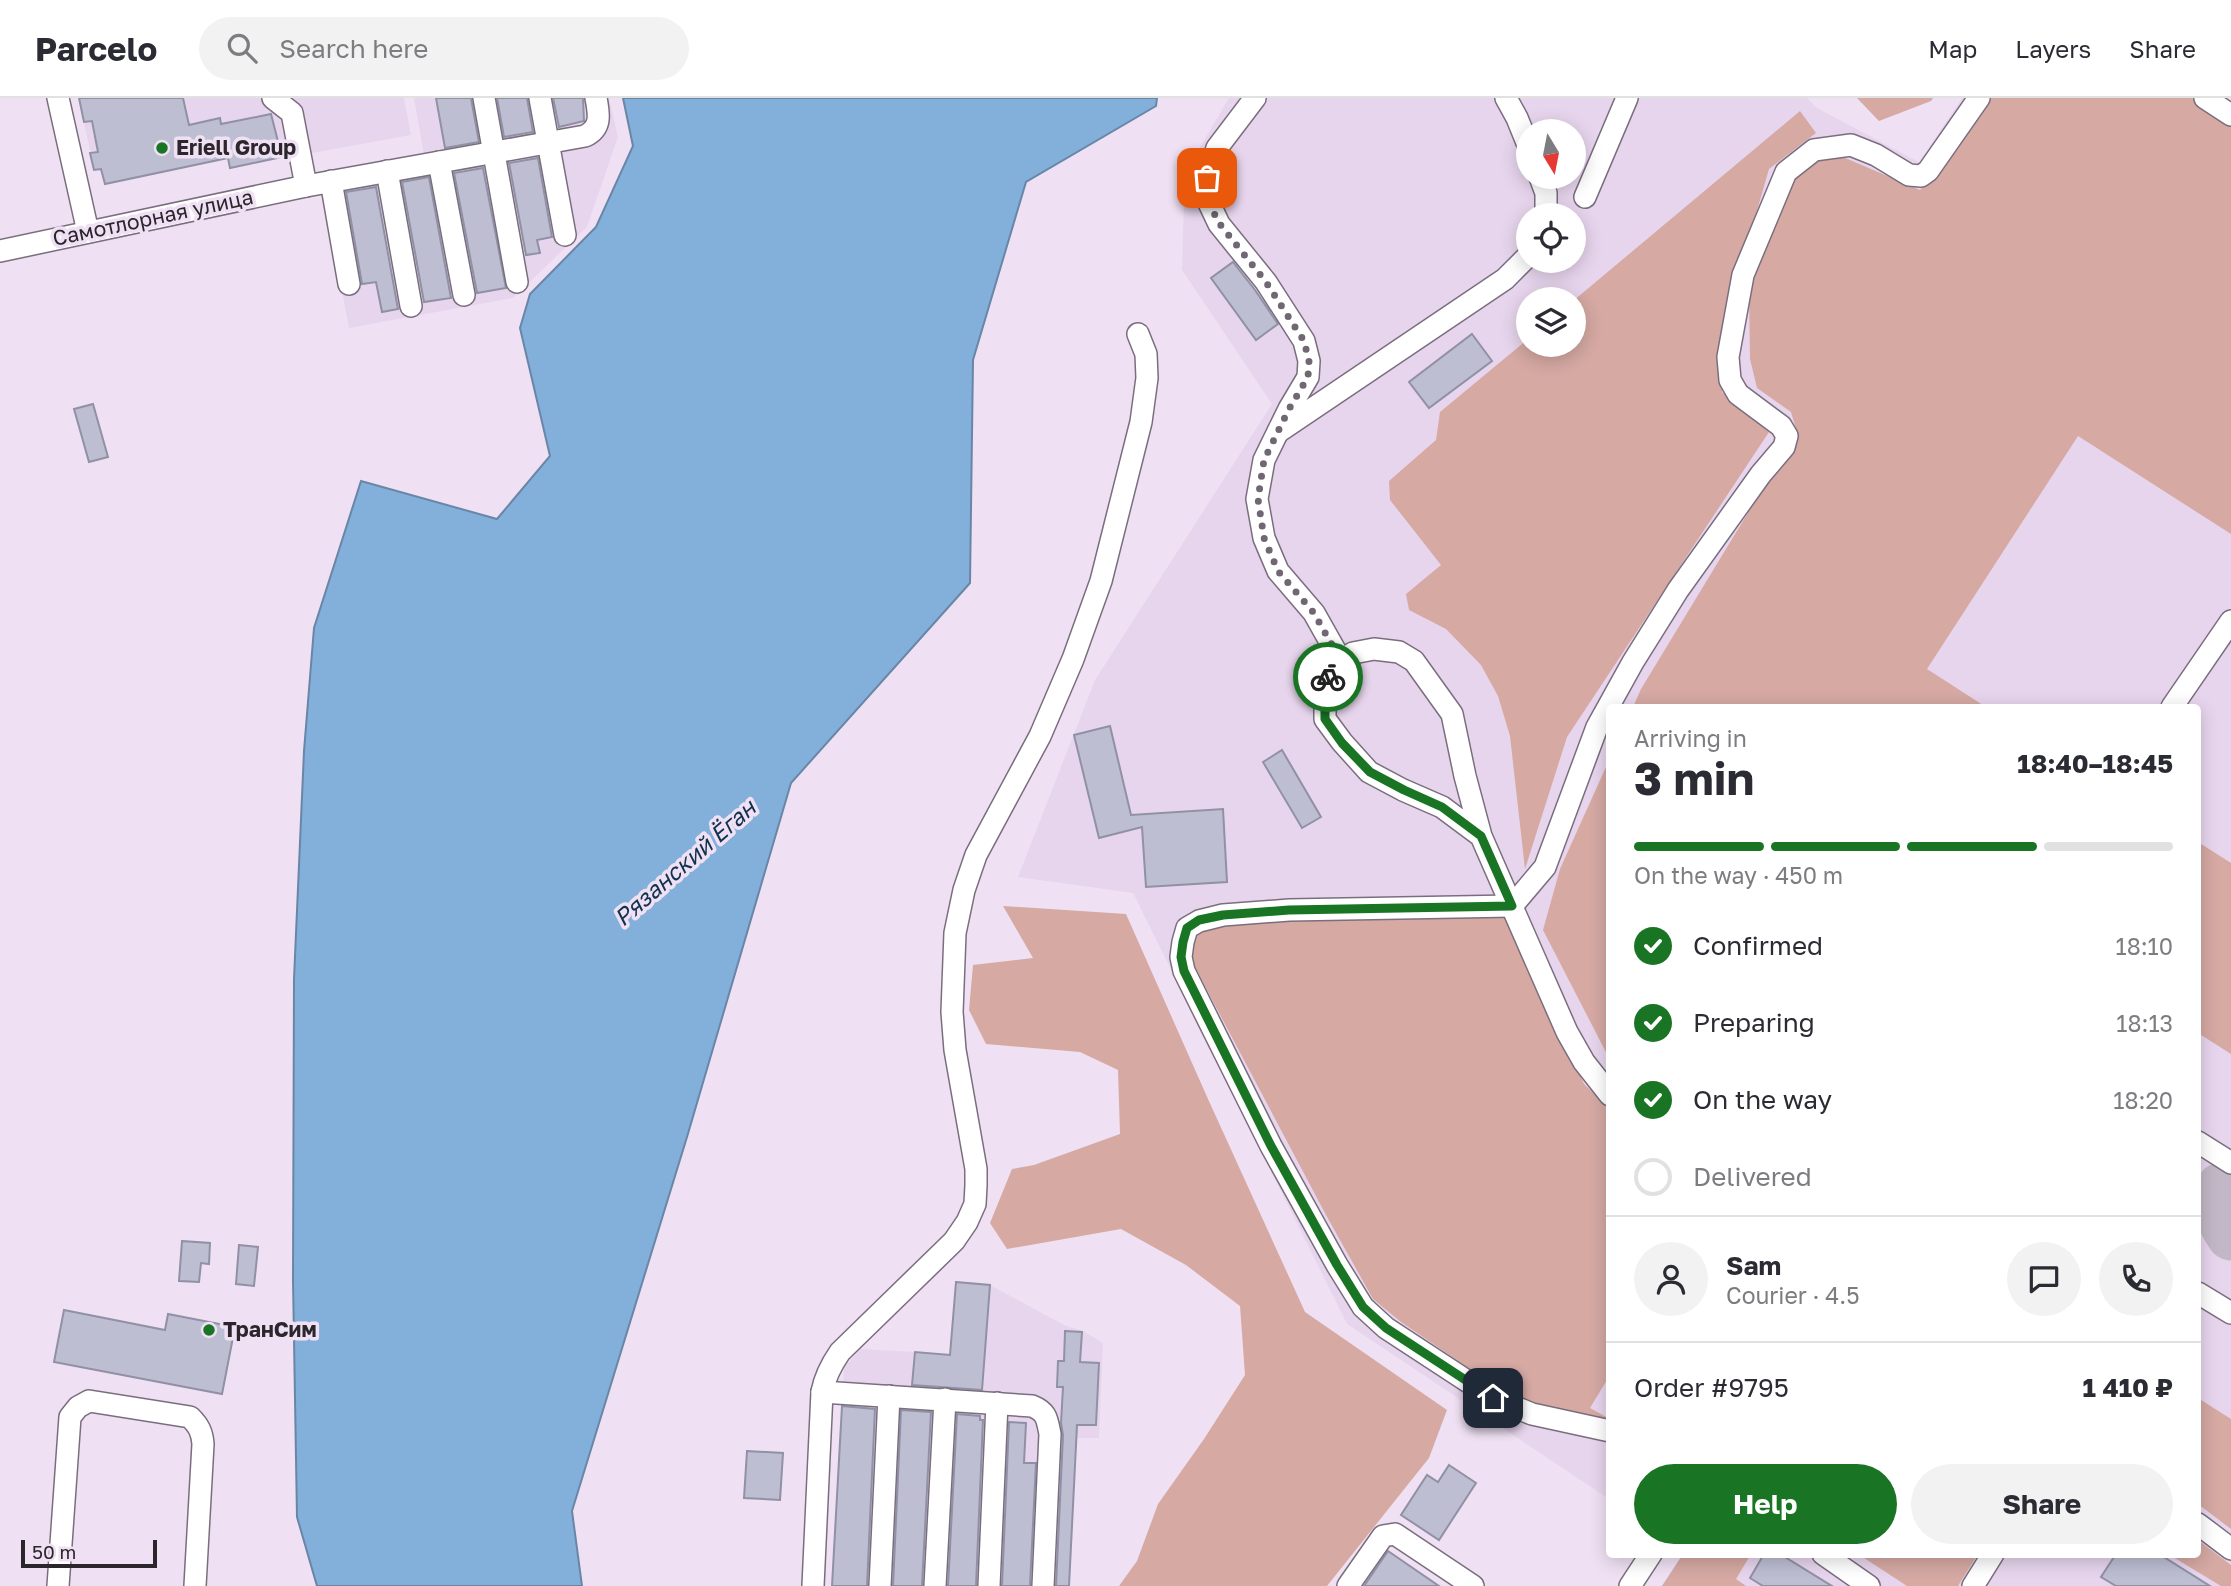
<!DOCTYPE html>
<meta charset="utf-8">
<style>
:root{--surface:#fff;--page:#f2f2f3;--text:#2b2b33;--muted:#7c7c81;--line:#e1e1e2;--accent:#197524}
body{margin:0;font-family:"Golos Text",sans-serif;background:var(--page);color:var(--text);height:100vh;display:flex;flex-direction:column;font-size:26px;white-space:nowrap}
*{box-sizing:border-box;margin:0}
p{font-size:23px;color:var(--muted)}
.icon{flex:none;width:38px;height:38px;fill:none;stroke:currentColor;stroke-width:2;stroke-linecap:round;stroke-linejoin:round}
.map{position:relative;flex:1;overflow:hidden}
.side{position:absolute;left:1606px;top:606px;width:595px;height:854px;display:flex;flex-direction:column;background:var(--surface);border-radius:7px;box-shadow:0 4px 18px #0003}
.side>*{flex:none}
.needle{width:46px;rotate:170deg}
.fabs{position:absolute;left:1516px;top:21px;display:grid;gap:14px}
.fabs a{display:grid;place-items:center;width:70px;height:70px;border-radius:50%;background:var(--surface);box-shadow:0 4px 18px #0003;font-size:35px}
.scale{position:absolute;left:21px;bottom:18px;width:136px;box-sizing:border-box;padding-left:7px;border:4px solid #2b262c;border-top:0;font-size:19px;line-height:24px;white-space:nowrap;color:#2b262c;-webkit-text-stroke:5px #efe1f3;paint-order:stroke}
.pin{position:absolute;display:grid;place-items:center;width:60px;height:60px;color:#fff;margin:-30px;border-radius:14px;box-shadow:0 4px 10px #0006}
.courier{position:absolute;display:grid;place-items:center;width:70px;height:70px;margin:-35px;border:5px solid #197524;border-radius:50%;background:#fff;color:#222;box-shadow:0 2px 9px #0007}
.headline em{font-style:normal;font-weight:700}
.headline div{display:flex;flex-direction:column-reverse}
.headline{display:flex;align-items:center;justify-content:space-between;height:119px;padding:0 28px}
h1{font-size:46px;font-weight:700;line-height:52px}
.bar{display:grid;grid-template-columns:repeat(4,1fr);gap:10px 7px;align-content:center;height:84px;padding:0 28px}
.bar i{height:9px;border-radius:5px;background:var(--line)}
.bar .on{background:var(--accent)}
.bar p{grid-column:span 4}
.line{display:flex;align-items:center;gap:18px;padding:0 28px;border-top:2px solid var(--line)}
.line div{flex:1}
.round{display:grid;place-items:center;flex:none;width:74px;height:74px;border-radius:37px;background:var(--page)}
ol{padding:0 28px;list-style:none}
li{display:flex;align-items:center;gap:21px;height:77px}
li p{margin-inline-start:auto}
li .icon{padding:7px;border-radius:50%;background:var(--accent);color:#fff;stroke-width:4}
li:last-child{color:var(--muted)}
li i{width:38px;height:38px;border:4px solid var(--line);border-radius:50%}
.button{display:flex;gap:14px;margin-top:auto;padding:14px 28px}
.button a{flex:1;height:80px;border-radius:42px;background:var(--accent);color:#fff;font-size:28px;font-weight:700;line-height:80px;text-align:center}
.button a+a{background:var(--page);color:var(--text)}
header{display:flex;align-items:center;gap:42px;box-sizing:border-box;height:98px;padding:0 35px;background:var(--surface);border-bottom:2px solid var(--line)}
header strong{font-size:33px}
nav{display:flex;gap:38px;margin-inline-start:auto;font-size:24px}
.search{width:490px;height:63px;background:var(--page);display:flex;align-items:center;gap:18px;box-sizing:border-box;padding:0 24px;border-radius:38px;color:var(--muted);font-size:26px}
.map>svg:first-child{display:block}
.built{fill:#e7d5ed;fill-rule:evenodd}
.green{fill:#d6a9a3}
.water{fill:#83afdb;stroke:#6986a6;stroke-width:2}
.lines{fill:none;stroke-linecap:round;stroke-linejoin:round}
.taxiway{stroke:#c2b7c6;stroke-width:49}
.building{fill:#bdbed2;stroke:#9091a4;stroke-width:2}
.minor-casing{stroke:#7a6e7e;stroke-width:24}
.minor{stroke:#fff;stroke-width:21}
.done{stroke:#706772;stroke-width:7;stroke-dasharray:0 12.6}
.route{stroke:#197524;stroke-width:9}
.poi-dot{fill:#197524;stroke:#efe1f3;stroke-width:2.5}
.labels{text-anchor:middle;stroke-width:7;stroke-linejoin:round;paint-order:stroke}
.poi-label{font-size:21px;font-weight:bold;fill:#2b262c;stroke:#efe1f3;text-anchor:start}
.street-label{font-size:21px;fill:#2b262c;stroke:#efe1f3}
.water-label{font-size:23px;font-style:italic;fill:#11324f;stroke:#efe1f3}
</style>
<header>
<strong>Parcelo</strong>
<div class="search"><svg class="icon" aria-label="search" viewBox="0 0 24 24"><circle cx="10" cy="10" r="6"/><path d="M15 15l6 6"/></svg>Search here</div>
<nav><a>Map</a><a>Layers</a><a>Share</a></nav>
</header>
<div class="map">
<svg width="2231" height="1488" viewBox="0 0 2231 1488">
<rect width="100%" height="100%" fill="#efe1f3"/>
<g class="built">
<path d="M79,0h325l7,37 -181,33 -2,-10 -123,26 -4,-15 -7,1z"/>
<path d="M414,0h195l9,39 -31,90 -74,71 -164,30 -29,-154 104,-19z"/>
<path d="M1229,0h578l10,10 102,54 43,-64h262l7,5v1483h-569l21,-32h515v-847h-588v786l-4,4 -259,-173 -214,-431 -115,-16 77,-197 177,-276 -90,-134 2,-71 13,-47zM1528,33h45v46h-45zM1528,117h45v46h-45zM1528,201h45v46h-45z"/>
<path d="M956,1184l34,3 76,41 17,5 20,12 -4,95h-22l-8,148h-237l12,-219 17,-18 89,5z"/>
</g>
<g class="green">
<path d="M1857,0h76l-2,3 -52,20z"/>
<path d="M1991,0h202l38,24v412l-153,-98 -151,233 59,38h-353l8,-18 156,-257 -6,-20 -34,-24 -7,-29 -1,-68 42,-110 24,-21 28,-3 77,33z"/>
<path d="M1800,13l16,22 -47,36 -49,170 2,53 47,40 -202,305 -42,132 -15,-133 -12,-40 -17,-31 -35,-36 -37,-19 -3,-16 35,-29 -51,-65 -1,-19 47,-41 4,-28 88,-73v6h45v-44z"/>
<path d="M1610,660v302l-67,-130 17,-61z"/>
<path d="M2198,744l33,21v191l-33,-21z"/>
<path d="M1003,808l123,8 82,185 97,213 142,98 -18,48 -102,128h-208l18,-25 21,-57 46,-65 41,-64 -5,-69 -54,-41 -65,-36 -114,20 -17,-26 22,-54 22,-4 86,-31 -2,-64 -38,-18 -94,-8 -17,-34 4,-45 60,-7z"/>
<path d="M1508,813l76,173 26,25v266l-20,33 20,11v2l-44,-5 -55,-19 -110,-75 -28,-23 -47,-84 -137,-259 1,-18 18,-14z"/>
<path d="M2198,1300l33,21v110l-33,-25z"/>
<path d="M2198,1442l33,25v21h-10l-53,-32h30z"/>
<path d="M1683,1456h68l-15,25 10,7h-84z"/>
<path d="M1858,1456h120l-20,32h-51z"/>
</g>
<path class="water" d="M623,0h534l-1,8 -130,76 -53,178 -3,223 -179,200 -104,354 -115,374 10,75h-265l-20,-69 -4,-237 1,-301 10,-228 10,-123 47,-147 136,38 53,-63 -30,-128 10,-34 66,-67 37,-81z"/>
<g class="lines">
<path class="taxiway" d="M2221,1089c-5,19 -2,33 10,49"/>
</g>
<g class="building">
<path d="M79,0h104l6,27 31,-7 1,6 50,-10 11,43 -52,11 -2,-10 -123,26 -4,-15 -7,1 -4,-17 8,-1 -6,-31 -8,1z"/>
<path d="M436,0h35l8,44 -34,6z"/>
<path d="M497,0h30l6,34 -29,5z"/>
<path d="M553,0h30l1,23 -25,6z"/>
<path d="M538,60l14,79 -15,3 3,13 -14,2 -17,-92z"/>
<path d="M483,70l23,120 -29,5 -23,-120z"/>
<path d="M429,79l22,121 -27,4 -22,-120z"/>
<path d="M376,89l22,122 -16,3 -6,-30 -14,2 -16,-92z"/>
<path d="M1233,164l22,28 23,34 -22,16 -45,-62z"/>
<path d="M1472,236l20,27 -63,47 -20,-26z"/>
<path d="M93,306l15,53 -19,5 -15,-53z"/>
<path d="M1110,628l21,89 92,-6 4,73 -81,5 -4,-60 -43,11 -25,-103z"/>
<path d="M1282,652l39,67 -19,11 -39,-66z"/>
<path d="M182,1143l28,2 -1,21 -8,-1 -2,19 -20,-1z"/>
<path d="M239,1147l19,2 -4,39 -18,-2z"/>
<path d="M956,1184l34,3 -8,105 -70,-5 3,-33 35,3z"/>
<path d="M64,1212l101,20 3,-16 67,13 -13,67 -168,-32z"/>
<path d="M1065,1233l17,1 -2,30 19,1 -3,62h-19l-8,161h-13l7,-151 -2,-12 2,-36h-6l1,-26h6z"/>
<path d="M842,1308l33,3 -8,177h-35z"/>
<path d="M901,1312l30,2 -9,174h-29z"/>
<path d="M957,1316l23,2v4h3l-7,166h-28z"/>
<path d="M1009,1324l17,1 -2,40h12l-6,123h-28z"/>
<path d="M747,1353l36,2 -3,47 -36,-2z"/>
<path d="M1449,1367l27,18 -37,57 -38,-25 26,-40 11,7z"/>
<path d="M1388,1453l51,35h-75z"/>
<path d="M1764,1456h16l52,32h-69l-13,-8z"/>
<path d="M2116,1456h43l51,32h-94l-15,-9z"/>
</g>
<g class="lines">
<defs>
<g id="minor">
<path d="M58,0l30,134"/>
<path d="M273,0l19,15 14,73"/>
<path d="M484,0l33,184"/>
<path d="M540,0l25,137"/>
<path d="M1255,0l-38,50 -10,30 2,25 10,21 47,58 38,59 5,20 -1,16 -19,32 -25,51 -7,39 7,39 14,33 36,42 27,48"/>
<path d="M1506,0l11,20 11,27"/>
<path d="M2205,0l26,17"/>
<path d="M439,64l25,133"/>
<path d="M387,73l24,135"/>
<path d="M1540,79l6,16v22"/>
<path d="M331,83l18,103"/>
<path d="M1585,99l42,-99"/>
<path d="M0,153l306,-65 279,-50c17,-8 14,-22 11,-38"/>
<path d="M1278,334l227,-153 23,-23"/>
<path d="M2172,609l59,-86"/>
<path d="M1481,738l-39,-29 -39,-17 -34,-18 -27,-30 -17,-23v-24l4,-21 12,-13 12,-8 21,-4 25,3 15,9 38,53 13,62 16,60 86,196 17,30 26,33"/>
<path d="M2198,1044l33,21"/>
<path d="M2198,1195l33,20"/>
<path d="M822,1294l210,14c15,6 15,13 18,28l-7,152"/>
<path d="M1610,1333l-78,-17 -39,-16 -107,-70 -23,-21 -26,-42 -66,-119 -87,-175 -3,-14 2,-15 4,-14 12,-7 24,-6 66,-5 223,-4 33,-39 52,-140 36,-65 45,-72 83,-116 23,-27 3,-11 -6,-10 -43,-32 -8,-14 -2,-23 15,-82 43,-103 28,-22 37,-5 25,10 33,20 12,1 7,-5 51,-73"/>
<path d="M2198,1426l33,25"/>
<path d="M1823,1456l46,32"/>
<path d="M58,1488l12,-169 8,-10 11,-6 101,16c9,9 12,15 13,27l-8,142"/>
<path d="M813,1488l9,-194c3,-16 9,-27 18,-40l114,-111 13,-19 8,-18 1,-19v-16l-21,-119 -3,-38 3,-79 9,-43 12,-35 64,-119 33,-77 28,-78 40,-159 6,-44 -1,-24 -8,-20"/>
<path d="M880,1488l9,-190"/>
<path d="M935,1488l10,-187"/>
<path d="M989,1488l8,-183"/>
<path d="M1348,1488l35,-50 12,-2 78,52"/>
<path d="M1630,1488l21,-32"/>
<path d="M1973,1488l20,-32"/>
</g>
</defs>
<use href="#minor" class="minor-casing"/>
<use href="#minor" class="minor"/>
</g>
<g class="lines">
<path class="done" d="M1207,80l2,25 10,20 47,59 38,59 5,20 -1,16 -19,32 -25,51 -6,39 6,39 14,33 36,42 27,48 -12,13 -1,3"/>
<path class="route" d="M1328,579l-3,18v24l17,24 28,29 34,18 38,17 39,29 31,70 -223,4 -66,5 -24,5 -12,8 -4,14 -2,15 3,14 87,175 66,119 26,42 23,21 107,70"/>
</g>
<g class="poi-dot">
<circle cx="162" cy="50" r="7"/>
<circle cx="209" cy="1232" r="7"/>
</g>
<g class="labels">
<g class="poi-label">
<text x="176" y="57">Eriell Group</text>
<text x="223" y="1239">ТранСим</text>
</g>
<g class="street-label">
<text transform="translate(153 120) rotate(-12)" y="7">Самотлорная улица</text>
</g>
<g class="water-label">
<text transform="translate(685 765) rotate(-41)" y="8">Рязанский Ёган</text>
</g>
</g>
</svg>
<div class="fabs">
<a><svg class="needle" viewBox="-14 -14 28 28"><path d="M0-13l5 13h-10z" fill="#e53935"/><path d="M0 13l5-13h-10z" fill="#7c7c81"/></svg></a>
<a><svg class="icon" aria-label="locate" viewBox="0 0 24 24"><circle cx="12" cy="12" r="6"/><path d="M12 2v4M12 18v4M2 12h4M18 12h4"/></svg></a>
<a><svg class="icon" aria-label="layers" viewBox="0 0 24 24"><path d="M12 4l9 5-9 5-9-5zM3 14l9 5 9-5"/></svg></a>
</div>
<div class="scale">50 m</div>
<div class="pin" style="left:1207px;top:80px;background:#ea580c"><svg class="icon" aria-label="bag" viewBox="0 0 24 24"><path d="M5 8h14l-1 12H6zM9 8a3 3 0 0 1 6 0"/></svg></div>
<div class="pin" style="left:1493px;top:1300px;background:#1f2937"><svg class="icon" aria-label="home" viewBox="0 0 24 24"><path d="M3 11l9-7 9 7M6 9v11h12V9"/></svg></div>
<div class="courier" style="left:1328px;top:579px"><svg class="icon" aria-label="bike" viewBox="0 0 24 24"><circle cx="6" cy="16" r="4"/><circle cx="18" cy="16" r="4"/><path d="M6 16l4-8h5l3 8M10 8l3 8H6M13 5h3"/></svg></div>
<section class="side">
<div class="headline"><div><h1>3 min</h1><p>Arriving in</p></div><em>18:40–18:45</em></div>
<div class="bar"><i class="on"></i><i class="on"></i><i class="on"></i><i></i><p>On the way · 450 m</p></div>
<ol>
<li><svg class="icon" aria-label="check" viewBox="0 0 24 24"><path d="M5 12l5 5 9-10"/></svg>Confirmed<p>18:10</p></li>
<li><svg class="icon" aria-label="check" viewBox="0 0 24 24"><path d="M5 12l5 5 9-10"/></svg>Preparing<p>18:13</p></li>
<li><svg class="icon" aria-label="check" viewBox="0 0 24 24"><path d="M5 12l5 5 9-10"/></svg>On the way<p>18:20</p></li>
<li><i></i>Delivered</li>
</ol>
<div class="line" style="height:126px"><a class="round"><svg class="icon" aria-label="person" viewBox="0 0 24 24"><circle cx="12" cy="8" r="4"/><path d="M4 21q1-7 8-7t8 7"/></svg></a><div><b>Sam</b><p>Courier · 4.5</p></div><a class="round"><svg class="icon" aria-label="chat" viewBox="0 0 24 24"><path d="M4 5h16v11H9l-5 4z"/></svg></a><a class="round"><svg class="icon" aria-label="phone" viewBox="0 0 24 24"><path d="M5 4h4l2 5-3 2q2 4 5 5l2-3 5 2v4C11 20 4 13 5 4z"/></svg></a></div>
<div class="line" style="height:91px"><div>Order #9795</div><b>1 410 ₽</b></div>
<div class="button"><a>Help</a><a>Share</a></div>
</section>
</div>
